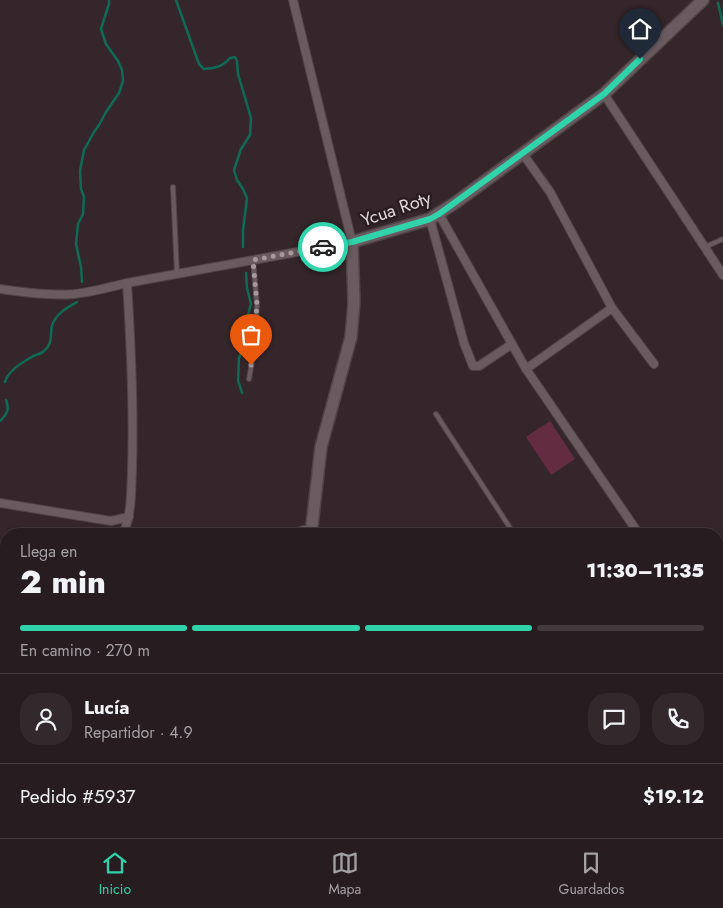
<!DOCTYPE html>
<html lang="es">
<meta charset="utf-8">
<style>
:root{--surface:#271c20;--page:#33292d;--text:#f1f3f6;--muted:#a4a1a5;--line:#433a3e;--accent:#30d4aa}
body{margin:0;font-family:Jost,sans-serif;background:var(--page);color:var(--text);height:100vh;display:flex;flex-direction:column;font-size:19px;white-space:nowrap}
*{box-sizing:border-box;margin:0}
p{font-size:16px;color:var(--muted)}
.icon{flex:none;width:28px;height:28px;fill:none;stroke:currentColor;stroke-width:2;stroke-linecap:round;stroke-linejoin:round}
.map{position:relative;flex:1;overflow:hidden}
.sheet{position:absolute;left:0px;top:528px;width:724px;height:311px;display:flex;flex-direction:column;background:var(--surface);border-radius:20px 20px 0 0;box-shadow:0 1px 4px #0004,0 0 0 1px var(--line)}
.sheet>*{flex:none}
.pin{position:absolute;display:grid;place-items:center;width:42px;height:42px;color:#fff;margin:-51px -21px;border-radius:50% 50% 50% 0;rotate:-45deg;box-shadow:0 0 5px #0007}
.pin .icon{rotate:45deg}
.courier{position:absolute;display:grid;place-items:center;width:50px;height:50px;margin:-25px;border:4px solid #30d4aa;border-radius:50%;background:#fff;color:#222;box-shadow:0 1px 6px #0007}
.head em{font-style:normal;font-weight:800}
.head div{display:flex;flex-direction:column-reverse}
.head{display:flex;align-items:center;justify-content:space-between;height:85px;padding:0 20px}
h1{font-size:32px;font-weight:800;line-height:38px}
.bar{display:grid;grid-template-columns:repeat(4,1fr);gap:8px 5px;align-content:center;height:60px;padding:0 20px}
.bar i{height:6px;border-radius:4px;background:var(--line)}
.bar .on{background:var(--accent)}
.bar p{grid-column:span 4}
.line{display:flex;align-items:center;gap:12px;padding:0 20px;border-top:1px solid var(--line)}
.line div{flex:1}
.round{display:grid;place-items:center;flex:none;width:52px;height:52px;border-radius:20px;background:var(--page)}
.dock{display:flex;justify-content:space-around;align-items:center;height:70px;border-top:1px solid var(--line);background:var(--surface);font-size:14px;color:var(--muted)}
.dock a{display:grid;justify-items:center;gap:2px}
.dock .on{color:var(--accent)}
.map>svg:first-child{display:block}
.built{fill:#432f36}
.green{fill:#642c41}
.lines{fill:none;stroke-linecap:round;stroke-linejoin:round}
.stream{stroke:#106b54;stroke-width:2.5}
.lane-casing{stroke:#4f4447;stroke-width:6}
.street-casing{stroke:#4f4447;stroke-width:10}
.secondary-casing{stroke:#4f4447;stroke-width:14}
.lane{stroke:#6a5b60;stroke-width:4}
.street{stroke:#6a5b60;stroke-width:8}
.secondary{stroke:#6a5b60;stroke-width:11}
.done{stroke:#a69a9e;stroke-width:5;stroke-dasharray:0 9}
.route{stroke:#30d4aa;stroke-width:6}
.labels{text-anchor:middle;stroke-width:5;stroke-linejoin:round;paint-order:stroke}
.street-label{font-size:18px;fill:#e3d9dc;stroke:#2a1d21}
</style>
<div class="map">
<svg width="723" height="838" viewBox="0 0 723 838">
<rect width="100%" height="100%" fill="#34262a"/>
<path class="built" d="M432,833h112l-8,5h-101z"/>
<path class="green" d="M550,421l25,38 -24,16 -25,-38z"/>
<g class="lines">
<g class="stream">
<path d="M176,0l23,64 5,5c12,-1 18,-2 26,-11l5,-1 2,4 1,13 13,44 -1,17 -9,14 -7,21 3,10 6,9 4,9 -4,32v17"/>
<path d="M718,3l5,22"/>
<path d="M82,282l-1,-15 -5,-23 2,-20 5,-10 1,-17 -3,-8 -1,-18 4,-21 10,-18 5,-7 7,-13 13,-19 4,-12 -1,-11 -4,-9 -12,-17 -5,-15 8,-25v-4"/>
<path d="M5,382c3,-11 16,-19 25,-24 4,-3 11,-4 14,-7 9,-7 6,-16 8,-25 3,-12 16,-19 25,-24"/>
<path d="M242,393l-4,-13 1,-22 3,-9 1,-17 8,-28 -4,-16 -1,-15"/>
<path d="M0,421c7,-7 10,-11 6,-21"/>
</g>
<defs>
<g id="lane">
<path d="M173,187l4,87"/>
<path d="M705,247l18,-8"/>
<path d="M249,379l5,-28 3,-46 -4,-45"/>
<path d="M436,414l78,120"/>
<path d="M154,832l6,6"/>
</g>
<g id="street">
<path d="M604,94l119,181"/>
<path d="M523,154l27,38 62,116 42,56"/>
<path d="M439,214l87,155 113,165"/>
<path d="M430,219l34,124 9,23h6l33,-22"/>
<path d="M0,289c24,3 49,7 74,5 18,-2 36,-7 53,-11l225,-41 -59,-242"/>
<path d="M526,369l86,-61"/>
<path d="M0,503l111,18 18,-4"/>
<path d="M123,534c9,-20 8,-43 9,-64 2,-62 -1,-125 -5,-187"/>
<path d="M295,534l8,-4h9"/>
<path d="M0,608l6,1"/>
<path d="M718,650l5,8"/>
<path d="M0,698l6,-8"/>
<path d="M718,734l5,-4"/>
<path d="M0,832l6,-6"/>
<path d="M715,832l4,6"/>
<path d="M219,838l6,-6"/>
<path d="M398,838l7,-6"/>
<path d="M565,838l8,-6"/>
</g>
<g id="secondary">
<path d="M311,534l10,-87 30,-110 3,-35 -2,-60 78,-23 25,-16 149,-109 99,-94"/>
<path d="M414,832l4,6"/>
</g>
</defs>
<use href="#lane" class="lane-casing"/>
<use href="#street" class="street-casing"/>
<use href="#secondary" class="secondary-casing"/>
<use href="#lane" class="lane"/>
<use href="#street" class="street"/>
<use href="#secondary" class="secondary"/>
</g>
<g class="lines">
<path class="done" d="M251,365l6,-60 -4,-45 70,-13"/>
<path class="route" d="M323,247l29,-5 78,-23 9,-5 165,-120 36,-35"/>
</g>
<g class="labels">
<g class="street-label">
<text transform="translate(396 209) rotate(-19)" y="6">Ycua Roty</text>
</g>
</g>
</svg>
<div class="pin" style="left:251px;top:365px;background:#ea580c"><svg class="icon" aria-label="bag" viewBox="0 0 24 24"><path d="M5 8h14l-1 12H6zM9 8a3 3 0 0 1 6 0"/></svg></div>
<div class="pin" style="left:640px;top:59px;background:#1f2937"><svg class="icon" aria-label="home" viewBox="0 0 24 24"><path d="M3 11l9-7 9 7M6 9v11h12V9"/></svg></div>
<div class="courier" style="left:323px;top:247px"><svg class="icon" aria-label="car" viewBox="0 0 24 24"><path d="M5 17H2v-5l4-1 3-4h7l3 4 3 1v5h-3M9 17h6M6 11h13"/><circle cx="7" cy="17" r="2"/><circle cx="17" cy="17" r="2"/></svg></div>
<section class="sheet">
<div class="head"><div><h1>2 min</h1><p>Llega en</p></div><em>11:30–11:35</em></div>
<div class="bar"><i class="on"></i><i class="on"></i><i class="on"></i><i></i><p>En camino · 270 m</p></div>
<div class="line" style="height:90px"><a class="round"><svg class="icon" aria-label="person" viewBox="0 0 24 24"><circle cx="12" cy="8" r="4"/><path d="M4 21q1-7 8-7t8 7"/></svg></a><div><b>Lucía</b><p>Repartidor · 4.9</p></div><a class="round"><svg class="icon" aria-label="chat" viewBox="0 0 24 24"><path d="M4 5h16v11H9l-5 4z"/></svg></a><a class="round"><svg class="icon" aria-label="phone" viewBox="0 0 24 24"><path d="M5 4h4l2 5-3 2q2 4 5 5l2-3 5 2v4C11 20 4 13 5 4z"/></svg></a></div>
<div class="line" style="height:65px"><div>Pedido #5937</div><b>$19.12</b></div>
</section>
</div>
<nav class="dock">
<a class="on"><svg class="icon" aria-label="home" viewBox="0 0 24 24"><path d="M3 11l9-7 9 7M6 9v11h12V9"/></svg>Inicio</a>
<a><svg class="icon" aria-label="map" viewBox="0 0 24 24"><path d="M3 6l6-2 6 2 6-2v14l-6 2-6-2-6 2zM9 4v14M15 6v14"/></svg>Mapa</a>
<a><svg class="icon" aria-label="saved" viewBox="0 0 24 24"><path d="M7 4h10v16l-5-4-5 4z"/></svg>Guardados</a>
</nav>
